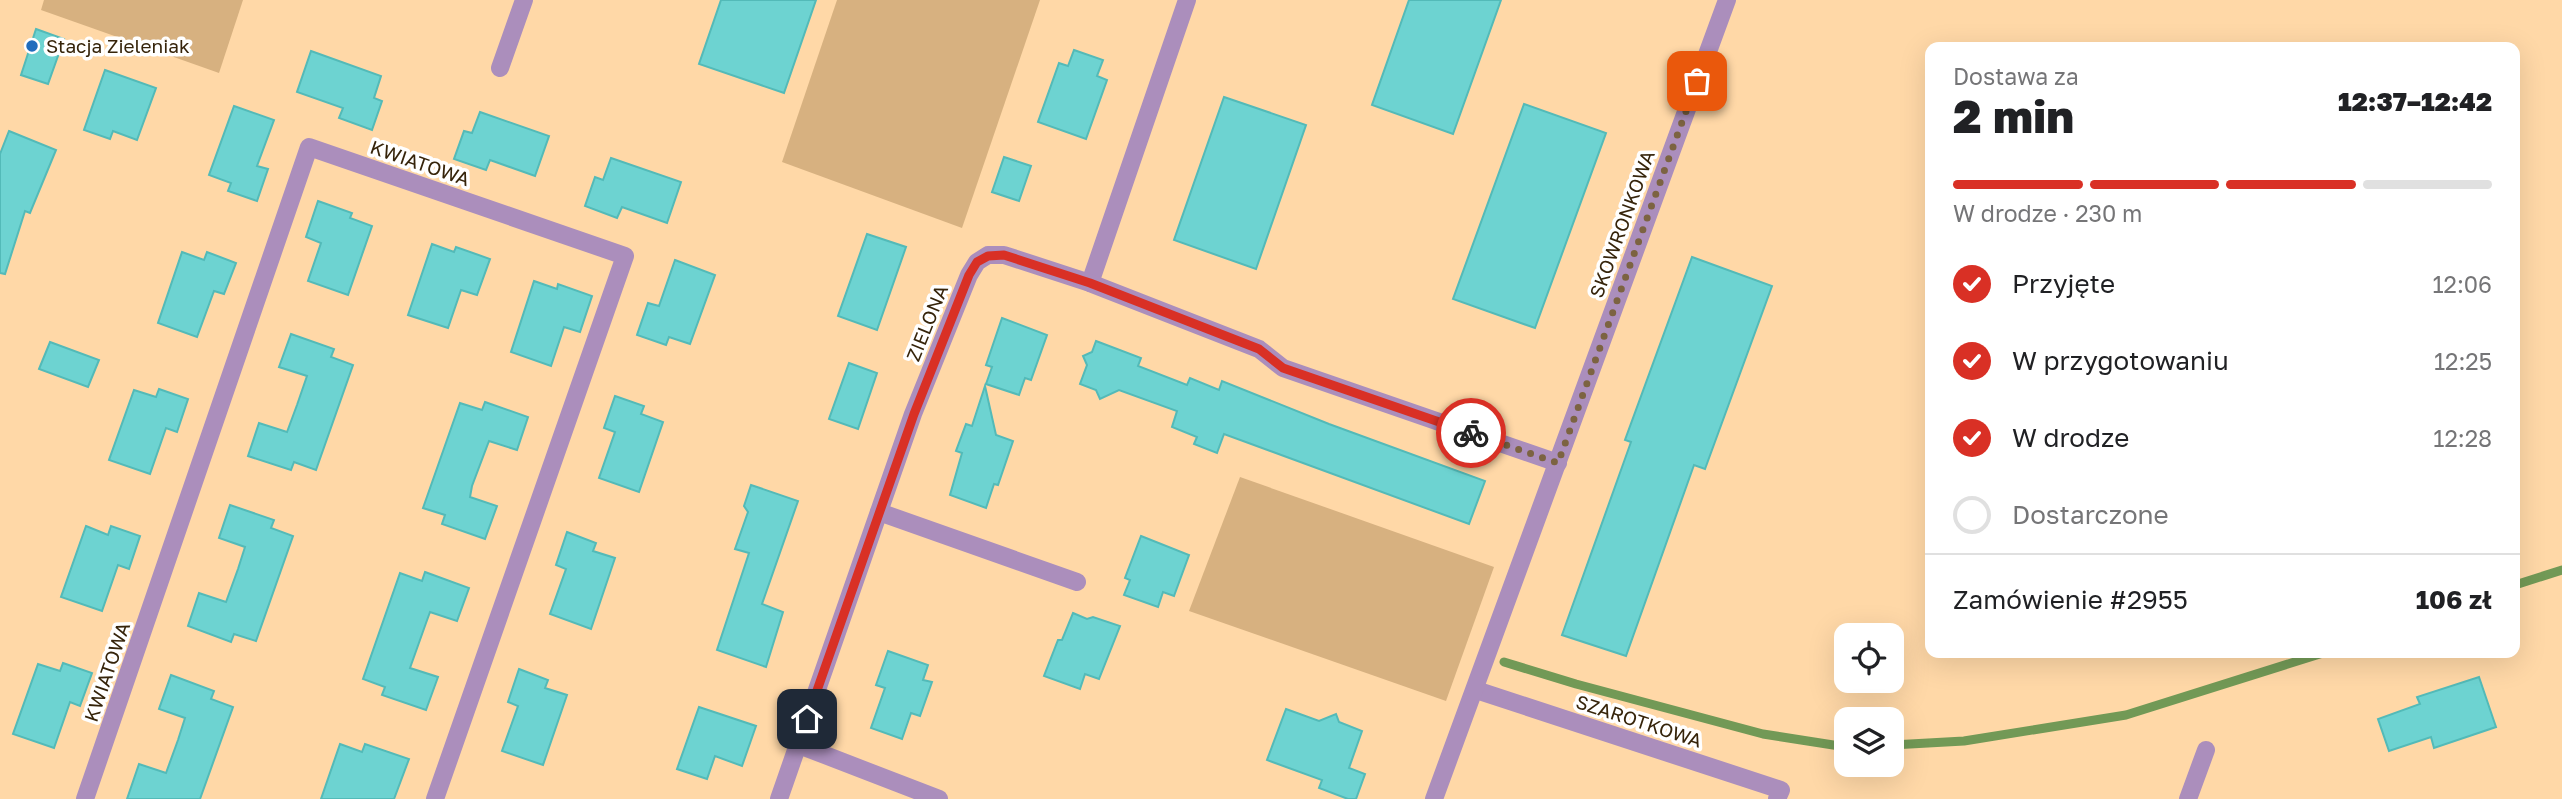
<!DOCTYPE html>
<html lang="pl">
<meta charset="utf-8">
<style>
:root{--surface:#fff;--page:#f6f6f6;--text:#202124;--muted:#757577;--line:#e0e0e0;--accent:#d93025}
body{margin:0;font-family:"Golos Text",sans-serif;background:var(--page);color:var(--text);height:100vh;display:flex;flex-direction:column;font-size:26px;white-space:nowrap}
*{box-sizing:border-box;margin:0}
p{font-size:23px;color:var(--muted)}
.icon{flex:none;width:38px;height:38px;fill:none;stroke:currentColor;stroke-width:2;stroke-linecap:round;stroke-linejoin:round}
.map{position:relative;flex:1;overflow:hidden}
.drawer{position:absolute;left:1925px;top:42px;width:595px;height:616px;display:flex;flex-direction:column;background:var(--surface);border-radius:14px;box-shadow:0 7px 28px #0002}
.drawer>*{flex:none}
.controls{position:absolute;left:1834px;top:623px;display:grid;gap:14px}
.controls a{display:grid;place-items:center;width:70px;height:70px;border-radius:14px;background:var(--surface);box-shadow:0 7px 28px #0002;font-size:35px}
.pin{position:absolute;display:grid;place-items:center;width:60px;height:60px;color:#fff;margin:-30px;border-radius:14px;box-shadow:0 4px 10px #0006}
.courier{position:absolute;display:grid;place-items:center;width:70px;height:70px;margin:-35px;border:5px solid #d93025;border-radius:50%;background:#fff;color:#222;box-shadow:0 2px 9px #0007}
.head em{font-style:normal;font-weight:800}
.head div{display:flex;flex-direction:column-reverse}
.head{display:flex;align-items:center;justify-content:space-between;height:119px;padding:0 28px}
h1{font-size:46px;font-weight:800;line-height:52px}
.bar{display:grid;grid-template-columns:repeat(4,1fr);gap:10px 7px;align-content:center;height:84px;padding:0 28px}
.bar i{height:9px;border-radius:5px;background:var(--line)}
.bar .on{background:var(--accent)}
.bar p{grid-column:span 4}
.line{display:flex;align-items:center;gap:18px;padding:0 28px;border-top:2px solid var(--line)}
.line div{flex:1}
ol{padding:0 28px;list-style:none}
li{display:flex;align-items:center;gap:21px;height:77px}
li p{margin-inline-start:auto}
li .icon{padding:7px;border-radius:50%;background:var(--accent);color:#fff;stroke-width:4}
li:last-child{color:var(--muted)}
li i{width:38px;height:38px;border:4px solid var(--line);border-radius:50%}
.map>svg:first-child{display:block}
.green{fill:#d7b180}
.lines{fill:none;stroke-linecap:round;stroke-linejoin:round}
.stream{stroke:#729956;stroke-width:9}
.building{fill:#6dd3d1;stroke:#53bab8;stroke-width:2}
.minor{stroke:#ab8ebc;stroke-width:18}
.done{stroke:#7c6341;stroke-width:7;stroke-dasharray:0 12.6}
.route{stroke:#d93025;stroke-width:9}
.poi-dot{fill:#206dbd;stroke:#fff;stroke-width:2.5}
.labels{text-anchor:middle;stroke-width:7;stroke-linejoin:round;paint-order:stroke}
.poi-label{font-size:19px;fill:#36240a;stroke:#fff;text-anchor:start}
.street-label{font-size:19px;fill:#36240a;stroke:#fff}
</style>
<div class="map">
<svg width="2562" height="799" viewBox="0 0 2562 799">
<rect width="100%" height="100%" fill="#ffd8a7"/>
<g class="green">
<path d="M44,0h199l-24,73 -178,-63z"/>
<path d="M837,0h203l-78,228 -180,-66z"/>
<path d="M1240,477l254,90 -48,134 -257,-90z"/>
</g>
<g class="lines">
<g class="stream">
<path d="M2515,585l47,-15"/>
<path d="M1504,662l72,22 187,50 83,13"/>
<path d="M1892,745l72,-4 162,-26 197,-62"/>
</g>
</g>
<g class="building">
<path d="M721,0h95l-32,93 -85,-29z"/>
<path d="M1409,0h92l-48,134 -81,-29z"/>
<path d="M36,29l28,10 -16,45 -27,-9z"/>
<path d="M1074,50l29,10 -6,16 10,4 -21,59 -48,-17 21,-59 9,3z"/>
<path d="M311,51l70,25 -7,22 8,3 -10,29 -33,-12 4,-10 -46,-16z"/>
<path d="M105,70l51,18 -19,52 -24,-9 -3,8 -26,-9z"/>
<path d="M1224,97l82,28 -50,144 -82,-29z"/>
<path d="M1524,104l82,29 -71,195 -82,-29z"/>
<path d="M234,106l40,14 -17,46 11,3 -11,32 -29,-10 3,-8 -22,-8z"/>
<path d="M480,112l69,24 -14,40 -45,-16 -4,10 -32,-11 10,-28 8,2z"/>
<path d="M9,131l47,19 -26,63 -5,-2 -20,63 -5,-1v-119z"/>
<path d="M1004,157l27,9 -12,35 -27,-9z"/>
<path d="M611,158l70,24 -14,41 -45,-16 -5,11 -32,-12 10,-29 8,3z"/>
<path d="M318,201l34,12 -2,5 22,8 -24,69 -40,-14 13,-38 -15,-6z"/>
<path d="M867,234l39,13 -29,83 -39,-14z"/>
<path d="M432,244l22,8 2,-5 34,12 -13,36 -16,-5 -13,38 -40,-13z"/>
<path d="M182,252l22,8 3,-8 29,11 -12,31 -10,-3 -17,46 -39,-14z"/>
<path d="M1692,257l80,29 -67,183 -11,-4 -68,191 -64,-21 69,-193 -6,-2z"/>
<path d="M675,260l40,15 -25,69 -21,-7 -3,8 -29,-10 11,-32 11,3z"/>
<path d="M534,281l23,8 1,-5 34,12 -12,36 -16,-5 -13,39 -40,-14z"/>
<path d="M1002,318l45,17 -16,45 -6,-2 -6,17 -33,-11 6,-17 -6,-2z"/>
<path d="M291,334l43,15 -3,8 22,8 -37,105 -22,-8 -3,8 -43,-14 11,-33 28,9 10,-27 10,-29 -28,-9z"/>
<path d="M1096,341l45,17 -3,8 49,19 3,-7 29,12 3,-9 107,43 156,57 -16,43 -245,-90 -7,19 -23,-9 3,-7 -25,-10 5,-16 -58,-21 -19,9 -4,-9 -16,-6 7,-19 -4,-9 9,-4z"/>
<path d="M50,342l49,18 -11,27 -49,-18z"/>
<path d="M849,363l28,10 -19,56 -29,-10z"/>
<path d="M985,386l11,49 17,6 -15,44 -4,-1 -8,24 -36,-13 12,-42 -6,-2 10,-27 6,2z"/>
<path d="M159,389l29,10 -11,33 -11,-4 -16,46 -41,-14 25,-70 22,7z"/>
<path d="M615,396l29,10 -3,8 22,8 -24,70 -40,-14 16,-46 -11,-4z"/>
<path d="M485,402l43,15 -11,33 -28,-9 -17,45 -2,11 27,9 -12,33 -43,-15 3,-9 -22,-7 37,-105 22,7z"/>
<path d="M751,485l47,16 -36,103 21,8 -17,55 -49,-17 32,-97 -14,-4 13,-37 -4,-6z"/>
<path d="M230,505l44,15 -3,8 22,8 -37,105 -22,-7 -3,8 -43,-16 11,-33 27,9 12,-33 7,-22 -26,-9z"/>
<path d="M86,526l22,9 3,-9 29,10 -11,33 -11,-4 -16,46 -41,-14z"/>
<path d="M567,532l29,11 -3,8 22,7 -24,71 -41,-15 16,-45 -10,-4z"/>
<path d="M1141,536l48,19 -15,41 -11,-4 -5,15 -34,-12 6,-15 -5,-2z"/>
<path d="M425,572l44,16 -12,33 -27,-9 -4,11 -16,45 28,9 -12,33 -44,-15 3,-8 -22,-8 37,-106 22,8z"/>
<path d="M1073,613l14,6 6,-2 27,9 -21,53 -14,-5 -5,15 -36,-13 14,-36h4z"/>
<path d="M888,651l40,14 -5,15 9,2 -12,34 -9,-3 -9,26 -31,-11 14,-40 -9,-3z"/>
<path d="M63,663l29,10 -12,33 -10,-4 -16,46 -41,-14 25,-70 22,7z"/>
<path d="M519,669l29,11 -3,8 22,7 -24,70 -41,-14 16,-45 -10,-4z"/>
<path d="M171,675l43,16 -3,8 22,8 -33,92h-73l12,-35 27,9 12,-33 7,-22 -26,-9z"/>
<path d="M2479,677l17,50 -62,21 -3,-11 -42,14 -11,-32 42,-15 -3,-7z"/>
<path d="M699,707l57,19 -14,40 -27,-10 -8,23 -30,-10z"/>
<path d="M1286,709l33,12 17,-7 3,8 23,9 -13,37 16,6 -9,25h-8l-29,-11 3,-8 -55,-20z"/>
<path d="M340,744l22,8 3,-8 44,15 -15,40h-73z"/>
</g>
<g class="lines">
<g class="minor">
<path d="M500,68l24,-68"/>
<path d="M1090,283l97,-283"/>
<path d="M879,512l198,70"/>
<path d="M1476,690l305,100 -4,9"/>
<path d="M799,745l140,54"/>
<path d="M85,799l224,-652 316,109 -190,543"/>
<path d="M779,799l134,-385 56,-139 8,-13 11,-7h16l86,28 169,66 24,19 275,95"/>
<path d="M1434,799l293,-799"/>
<path d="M2188,799l18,-49"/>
</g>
</g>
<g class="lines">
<path class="done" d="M1471,433l87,30 139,-382"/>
<path class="route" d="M807,719l107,-305 55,-139 8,-13 11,-6 16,-1 86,28 169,66 24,19 188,65"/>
</g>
<circle class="poi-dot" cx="32" cy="46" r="7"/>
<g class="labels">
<g class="poi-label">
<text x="46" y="53">Stacja Zieleniak</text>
</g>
<g class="street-label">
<text transform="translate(420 163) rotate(19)" y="7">KWIATOWA</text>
<text transform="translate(1622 224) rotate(-70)" y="7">SKOWRONKOWA</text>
<text transform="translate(927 323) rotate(-68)" y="7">ZIELONA</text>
<text transform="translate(107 672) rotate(-71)" y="7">KWIATOWA</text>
<text transform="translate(1639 721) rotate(18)" y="7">SZAROTKOWA</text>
</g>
</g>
</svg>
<div class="controls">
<a><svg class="icon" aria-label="locate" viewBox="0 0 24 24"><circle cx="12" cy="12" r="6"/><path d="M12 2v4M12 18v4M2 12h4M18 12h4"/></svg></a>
<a><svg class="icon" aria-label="layers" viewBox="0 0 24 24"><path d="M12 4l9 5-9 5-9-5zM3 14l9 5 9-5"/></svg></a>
</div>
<div class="pin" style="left:1697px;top:81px;background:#ea580c"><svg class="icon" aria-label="bag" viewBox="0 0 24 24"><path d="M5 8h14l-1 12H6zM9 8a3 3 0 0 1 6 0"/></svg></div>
<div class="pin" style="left:807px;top:719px;background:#1f2937"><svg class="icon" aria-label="home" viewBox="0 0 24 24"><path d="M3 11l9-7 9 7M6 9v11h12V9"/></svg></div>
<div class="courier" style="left:1471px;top:433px"><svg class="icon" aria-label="bike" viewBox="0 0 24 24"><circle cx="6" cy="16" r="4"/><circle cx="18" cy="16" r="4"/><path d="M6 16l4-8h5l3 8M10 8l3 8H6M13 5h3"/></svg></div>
<section class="drawer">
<div class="head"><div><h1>2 min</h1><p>Dostawa za</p></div><em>12:37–12:42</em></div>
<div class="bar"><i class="on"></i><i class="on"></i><i class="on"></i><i></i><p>W drodze · 230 m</p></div>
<ol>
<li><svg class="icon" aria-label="check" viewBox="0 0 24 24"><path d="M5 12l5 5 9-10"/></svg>Przyjęte<p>12:06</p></li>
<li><svg class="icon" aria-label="check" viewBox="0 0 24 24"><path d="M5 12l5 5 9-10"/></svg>W przygotowaniu<p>12:25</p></li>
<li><svg class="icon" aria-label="check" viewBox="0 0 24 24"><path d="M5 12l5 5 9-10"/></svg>W drodze<p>12:28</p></li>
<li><i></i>Dostarczone</li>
</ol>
<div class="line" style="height:91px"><div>Zamówienie #2955</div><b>106 zł</b></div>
</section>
</div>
